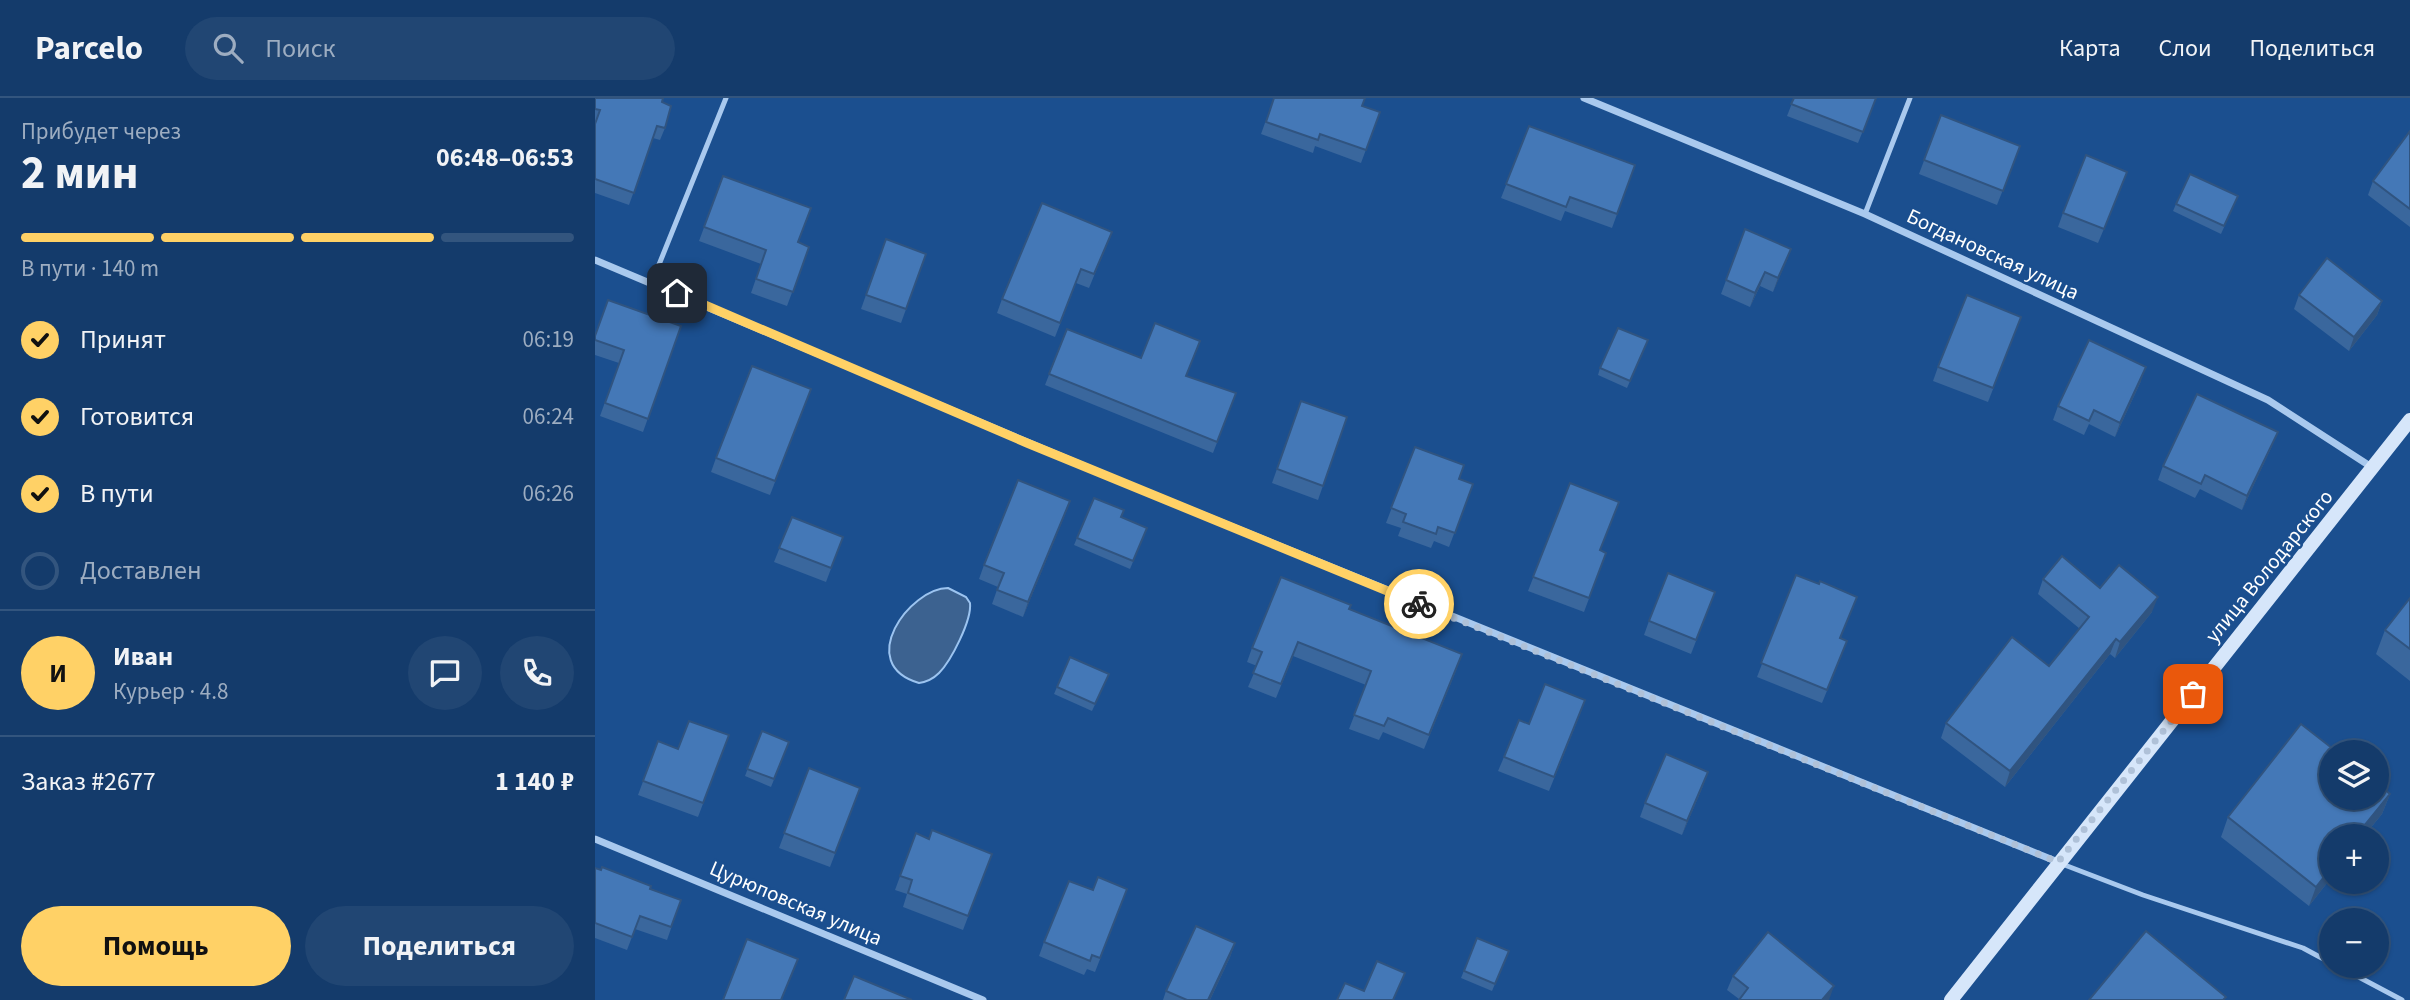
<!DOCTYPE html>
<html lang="ru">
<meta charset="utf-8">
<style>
:root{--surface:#143b6b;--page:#214673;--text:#f1f3f6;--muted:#9dadc1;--line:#33557e;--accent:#ffd166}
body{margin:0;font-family:"Source Sans 3",sans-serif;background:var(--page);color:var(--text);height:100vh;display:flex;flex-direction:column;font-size:26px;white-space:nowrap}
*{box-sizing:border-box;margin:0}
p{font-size:23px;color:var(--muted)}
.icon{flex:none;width:38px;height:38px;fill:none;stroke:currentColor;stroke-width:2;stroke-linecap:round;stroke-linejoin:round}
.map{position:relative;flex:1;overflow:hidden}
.panel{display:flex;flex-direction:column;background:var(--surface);width:595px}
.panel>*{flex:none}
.controls{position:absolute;left:1724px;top:642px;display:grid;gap:14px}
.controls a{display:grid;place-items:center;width:70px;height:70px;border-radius:50%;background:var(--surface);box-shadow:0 2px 5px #0004,0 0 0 2px var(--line);font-size:35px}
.pin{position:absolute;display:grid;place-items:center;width:60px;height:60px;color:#fff;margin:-30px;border-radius:14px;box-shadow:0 4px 10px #0006}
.courier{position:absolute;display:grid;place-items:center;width:70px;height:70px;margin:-35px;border:5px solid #ffd166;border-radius:50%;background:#fff;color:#222;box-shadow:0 2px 9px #0007}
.head em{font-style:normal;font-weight:700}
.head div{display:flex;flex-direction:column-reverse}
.head{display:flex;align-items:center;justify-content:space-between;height:119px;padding:0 21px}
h1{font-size:46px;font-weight:700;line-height:52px}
.bar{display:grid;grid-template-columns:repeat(4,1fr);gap:10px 7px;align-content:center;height:84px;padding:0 21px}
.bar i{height:9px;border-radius:5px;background:var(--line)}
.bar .on{background:var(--accent)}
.bar p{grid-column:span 4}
.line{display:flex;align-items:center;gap:18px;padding:0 21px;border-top:2px solid var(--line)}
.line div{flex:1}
.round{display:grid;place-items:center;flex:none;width:74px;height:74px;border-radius:37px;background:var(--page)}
ol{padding:0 21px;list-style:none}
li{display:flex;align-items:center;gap:21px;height:77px}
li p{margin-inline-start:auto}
li .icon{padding:7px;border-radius:50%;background:var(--accent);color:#111;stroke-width:4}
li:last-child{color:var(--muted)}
li i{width:38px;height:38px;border:4px solid var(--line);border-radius:50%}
.action{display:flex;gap:14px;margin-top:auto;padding:14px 21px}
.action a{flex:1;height:80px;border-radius:42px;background:var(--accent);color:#111;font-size:28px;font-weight:700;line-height:80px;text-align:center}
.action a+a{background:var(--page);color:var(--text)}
header{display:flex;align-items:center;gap:42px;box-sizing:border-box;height:98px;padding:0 35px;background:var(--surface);border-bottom:2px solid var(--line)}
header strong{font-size:33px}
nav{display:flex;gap:38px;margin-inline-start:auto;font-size:24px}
.search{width:490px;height:63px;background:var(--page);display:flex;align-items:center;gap:18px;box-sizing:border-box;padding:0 24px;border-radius:38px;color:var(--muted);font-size:26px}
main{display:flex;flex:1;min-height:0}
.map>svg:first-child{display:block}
.water{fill:#3c6290;stroke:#9cc4f0;stroke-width:2}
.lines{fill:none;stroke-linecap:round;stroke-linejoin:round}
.service{stroke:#a9c9ee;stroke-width:5}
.minor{stroke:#a9c9ee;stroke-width:7}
.secondary{stroke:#d6e6fa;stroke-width:14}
.wall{fill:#3a679d}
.shaded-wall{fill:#305480}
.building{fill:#4478b7;stroke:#305480;stroke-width:2}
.done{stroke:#afc1d8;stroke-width:7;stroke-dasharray:0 12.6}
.route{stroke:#ffd166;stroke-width:9}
.labels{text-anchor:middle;stroke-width:5;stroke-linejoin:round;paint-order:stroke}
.street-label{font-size:21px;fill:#fff;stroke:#1b4f8f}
</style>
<header>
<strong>Parcelo</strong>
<div class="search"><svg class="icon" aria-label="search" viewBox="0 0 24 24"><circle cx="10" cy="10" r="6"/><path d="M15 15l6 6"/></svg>Поиск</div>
<nav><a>Карта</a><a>Слои</a><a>Поделиться</a></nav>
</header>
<main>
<section class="panel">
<div class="head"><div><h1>2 мин</h1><p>Прибудет через</p></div><em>06:48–06:53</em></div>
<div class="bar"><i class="on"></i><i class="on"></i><i class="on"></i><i></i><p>В пути · 140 m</p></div>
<ol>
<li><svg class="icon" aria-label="check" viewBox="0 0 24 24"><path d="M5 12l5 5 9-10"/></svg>Принят<p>06:19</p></li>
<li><svg class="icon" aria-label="check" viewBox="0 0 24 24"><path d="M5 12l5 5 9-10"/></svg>Готовится<p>06:24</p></li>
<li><svg class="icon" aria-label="check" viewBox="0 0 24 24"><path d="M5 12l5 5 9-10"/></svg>В пути<p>06:26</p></li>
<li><i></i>Доставлен</li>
</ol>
<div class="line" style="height:126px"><b class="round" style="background:var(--accent);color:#111">И</b><div><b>Иван</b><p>Курьер · 4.8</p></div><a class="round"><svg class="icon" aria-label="chat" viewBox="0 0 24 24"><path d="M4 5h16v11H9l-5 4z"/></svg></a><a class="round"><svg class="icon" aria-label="phone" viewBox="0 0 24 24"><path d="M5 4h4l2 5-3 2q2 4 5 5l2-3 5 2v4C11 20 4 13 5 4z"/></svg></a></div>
<div class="line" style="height:91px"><div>Заказ #2677</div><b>1 140 ₽</b></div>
<div class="action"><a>Помощь</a><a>Поделиться</a></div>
</section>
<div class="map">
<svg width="1815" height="902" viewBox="0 0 1815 902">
<rect width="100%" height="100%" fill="#1b4f8f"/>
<path class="water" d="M353,490l18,9 4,6c2,17 -19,58 -31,70 -6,6 -13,9 -20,10 -65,-19 -9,-95 29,-95z"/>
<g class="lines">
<g class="service">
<path d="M1270,116l45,-116"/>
<path d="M57,184l74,-184"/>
<path d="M1467,766l81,31 160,53 28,15"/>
<path d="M1743,868l64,34"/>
</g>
<g class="minor">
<path d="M989,0l281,116 403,186 105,68"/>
<path d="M0,162l532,224 931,378"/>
<path d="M0,741l388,161"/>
</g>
<path class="secondary" d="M1356,902l459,-580"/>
</g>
<g class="wall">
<path d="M0,0l67,4 3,26 -5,12 -7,-2 -24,67 -34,-12z"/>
<path d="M679,0l88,8 18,6 -19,51 -46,-17 -2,7 -52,-19z"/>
<path d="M1199,0h82l-18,45 -71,-27z"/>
<path d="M1346,17l79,31 -23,59 -78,-31z"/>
<path d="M934,28l106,39 -23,63 -47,-17 -4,10 -60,-23z"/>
<path d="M1815,33v96l-42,-32 5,-14z"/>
<path d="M128,78l75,66 11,5 -22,59 -36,-13 10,-29 -62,-23z"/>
<path d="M1527,88l-24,57 -40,-16 5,-14z"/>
<path d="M1643,98l-17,38 -48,-23 3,-7z"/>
<path d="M1150,131l46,20 -18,43 -13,-6 -10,21 -29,-13z"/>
<path d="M517,134l-23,56 -13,-5 -21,54 -58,-24 5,-14z"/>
<path d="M291,141l40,15 -25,69 -40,-14z"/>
<path d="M1704,197l83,6 -5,14 -28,36 -55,-42z"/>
<path d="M1426,219l-33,85 -55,-21 5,-14z"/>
<path d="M86,228l-38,106 -43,-16 19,-53 -24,-8v-20z"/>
<path d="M472,231l119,47 50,17 -23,60 -168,-68z"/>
<path d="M1053,242l-21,48 -29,-13 2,-7z"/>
<path d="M1546,283l-26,56 -26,-13 -5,11 -31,-15 5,-14z"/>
<path d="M216,291l-41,106 -59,-23 5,-14z"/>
<path d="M706,303l46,16 -29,83 -46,-17z"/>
<path d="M1677,348l-30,64 -42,-21 -5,9 -37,-18 5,-14z"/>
<path d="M820,349l44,32 14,5 -24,63 -15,-6 -3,7 -33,-12 3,-8 -15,-5z"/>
<path d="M975,385l30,67 6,3 -22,59 -56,-21z"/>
<path d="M475,403l-47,116 -31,-13 6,-17 -19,-8 5,-14z"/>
<path d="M197,419l51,20 -17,45 -52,-20z"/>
<path d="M526,419l26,11 -17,41 -56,-24 3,-7z"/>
<path d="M1201,477l56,35 -12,28 2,16 -20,49 -65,-26z"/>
<path d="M1448,481l57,9 52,24 -37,46 -5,-4 -105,133 -64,-49 5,-15 103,-57 31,-37 -42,-35z"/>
<path d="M1120,494l-24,62 -47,-19 5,-14z"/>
<path d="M1815,500v83l-34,-27 9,-24z"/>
<path d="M754,511l108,59 -33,81 -41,-17 -4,8 -30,-11 17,-44 -73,-29 -17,42 -28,-11 9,-21 -10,-4 5,-14z"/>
<path d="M514,576l-17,37 -38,-17 3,-7z"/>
<path d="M985,616l-31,77 -51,-20 6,-14 25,-33z"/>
<path d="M167,633l27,11 -18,45 -26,-11z"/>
<path d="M134,637l-31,82 -60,-22 20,-54 20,8z"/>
<path d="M214,670l51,20 -30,79 -51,-19z"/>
<path d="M1108,688l-21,49 -42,-18 5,-14z"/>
<path d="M1795,696l-8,20 -18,22h-33v42l-22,28 -88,-69 7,-20z"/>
<path d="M321,735l13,6 63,15 -29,76 -60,-23 4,-13 -12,-4z"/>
<path d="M0,770l86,32 -14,40 -32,-11 -8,21 -32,-12z"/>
<path d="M527,805l-27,69 -8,-3 -3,6 -45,-19 5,-14z"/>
<path d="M882,840l32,13 -17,40 -31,-13z"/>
<path d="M640,845l-5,14 -20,43h-47l3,-9z"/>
<path d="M1138,878l101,10 -95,13 -12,-9z"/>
</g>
<g class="shaded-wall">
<path d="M1196,151l-5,14 -13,29 5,-14z"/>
<path d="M1170,174l-5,14 -10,21 5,-14z"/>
<path d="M1787,203l-5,14 -28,36 5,-14z"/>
<path d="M1551,269l-5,14 -26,56 5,-14z"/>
<path d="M1683,334l-6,14 -30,64 5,-14z"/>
<path d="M475,403l-5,14 -42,102 5,-15z"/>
<path d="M1563,499l-6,15 -37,46 5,-16z"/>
<path d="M1521,541l-6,15 -105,133 5,-16z"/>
<path d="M1113,674l-5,14 -21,49 5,-14z"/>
<path d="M1795,696l-8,20 -18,22h-8z"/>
<path d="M1736,770v10l-22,28 7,-19z"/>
<path d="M640,845l-5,14 -20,43h-2z"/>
<path d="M1239,888l-5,14h-7z"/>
</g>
<g class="building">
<path d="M0,0h68l-1,4 9,4 -6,22 -8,-2 -23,67 -39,-14v-55l5,-14 -5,-1z"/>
<path d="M679,0h91l-3,8 18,6 -14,38 -46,-16 -2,6 -52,-18z"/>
<path d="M1199,0h82l-13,34 -72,-28z"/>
<path d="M1346,17l79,31 -17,45 -79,-31z"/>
<path d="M934,28l106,39 -18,49 -47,-17 -4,10 -60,-23z"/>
<path d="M1815,33v78l-37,-28z"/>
<path d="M1491,57l41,17 -23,57 -41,-16z"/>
<path d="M1595,76l48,22 -14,30 -48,-22z"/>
<path d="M128,78l88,32 -13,34 11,5 -16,45 -37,-13 10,-29 -62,-23z"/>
<path d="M447,105l70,29 -18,42 -13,-5 -21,54 -58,-24z"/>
<path d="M1150,131l46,20 -13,29 -13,-6 -10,21 -29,-13z"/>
<path d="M291,141l40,15 -20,55 -40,-14z"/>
<path d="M1732,160l55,43 -28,36 -55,-42z"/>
<path d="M1372,197l54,22 -28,71 -55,-21z"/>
<path d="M13,202l73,26 -33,93 -43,-16 19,-53 -29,-10v-4z"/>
<path d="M560,225l45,18 -14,35 50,17 -19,49 -168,-68 18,-45 74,29z"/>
<path d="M1023,230l30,12 -18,41 -30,-13z"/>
<path d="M1494,242l57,27 -26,56 -26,-13 -5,11 -31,-15z"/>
<path d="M157,268l59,23 -36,92 -59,-23z"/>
<path d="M1602,296l81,38 -31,64 -42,-21 -4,9 -38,-18z"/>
<path d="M706,303l46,16 -24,69 -46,-17z"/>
<path d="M820,349l49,18 -5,14 14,5 -18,49 -17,-6 -2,7 -33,-12 3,-8 -15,-6z"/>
<path d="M423,382l52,21 -42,101 -31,-12 7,-17 -20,-8z"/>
<path d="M975,385l49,19 -19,48 6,3 -17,45 -56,-21z"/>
<path d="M499,400l30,12 -3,7 26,11 -14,33 -56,-23z"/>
<path d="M197,419l51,20 -12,31 -52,-20z"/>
<path d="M1467,458l38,32 19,-23 39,32 -38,45 -4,-3 -106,132 -64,-48 66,-86 37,29 40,-49 -46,-38z"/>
<path d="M1073,475l47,19 -19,48 -47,-19z"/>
<path d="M1201,477l23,9 1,-3 37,16 -17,41 7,3 -20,49 -66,-27z"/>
<path d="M686,479l70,28 -2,4 113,45 -33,81 -41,-17 -4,8 -30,-11 17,-44 -73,-29 -17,42 -28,-11 9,-21 -10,-4z"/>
<path d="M1815,500v51l-25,-19z"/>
<path d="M475,559l39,17 -14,30 -38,-17z"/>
<path d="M950,586l40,16 -31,77 -50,-20 15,-37 10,4z"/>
<path d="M94,623l40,14 -26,68 -60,-22 15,-40 20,8z"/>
<path d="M1706,626l36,28h-6v46h46v-15l13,11 -34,42h-25v32l-15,19 -88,-70z"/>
<path d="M167,633l27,11 -15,37 -27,-10z"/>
<path d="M1071,656l42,18 -21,49 -42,-18z"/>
<path d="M214,670l51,20 -25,65 -51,-20z"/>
<path d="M337,732l60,24 -24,62 -60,-23 4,-13 -12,-4 16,-43 13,6z"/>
<path d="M7,769l49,19 -1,3 31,11 -10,27 -31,-11 -8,21 -37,-14v-55l6,2z"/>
<path d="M503,779l29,12 -27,69 -8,-3 -2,6 -46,-19 25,-61 24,9z"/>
<path d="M601,828l39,17 -27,57h-21l-21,-9z"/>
<path d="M1551,833l80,66 -3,3h-134z"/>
<path d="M1173,834l66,54 -12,14h-83l9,-12 -15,-12z"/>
<path d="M882,840l32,13 -14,33 -31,-13z"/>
<path d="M152,841l51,20 -17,41h-58z"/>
<path d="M782,863l28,12 -12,27h-56l8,-17 19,8z"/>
<path d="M259,878l58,24h-68z"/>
</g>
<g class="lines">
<path class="done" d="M824,506l639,258 135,-168"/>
<path class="route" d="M82,195l350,150 392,161"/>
</g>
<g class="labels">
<g class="street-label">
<text transform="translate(1398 156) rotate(25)" y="7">Богдановская улица</text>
<text transform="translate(1674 468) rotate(-51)" y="7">улица Володарского</text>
<text transform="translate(201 805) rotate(23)" y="7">Цурюповская улица</text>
</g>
</g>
</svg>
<div class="controls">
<a><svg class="icon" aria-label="layers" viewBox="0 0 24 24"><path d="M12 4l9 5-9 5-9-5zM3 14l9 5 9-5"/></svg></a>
<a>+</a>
<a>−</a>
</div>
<div class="pin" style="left:1598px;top:596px;background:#ea580c"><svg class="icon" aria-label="bag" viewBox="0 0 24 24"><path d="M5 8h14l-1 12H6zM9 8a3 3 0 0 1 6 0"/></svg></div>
<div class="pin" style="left:82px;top:195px;background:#1f2937"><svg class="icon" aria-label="home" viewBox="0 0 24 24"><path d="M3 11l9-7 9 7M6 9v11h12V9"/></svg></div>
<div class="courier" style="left:824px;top:506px"><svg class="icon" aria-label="bike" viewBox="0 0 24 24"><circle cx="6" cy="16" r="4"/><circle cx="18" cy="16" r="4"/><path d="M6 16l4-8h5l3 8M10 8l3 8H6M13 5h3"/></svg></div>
</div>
</main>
